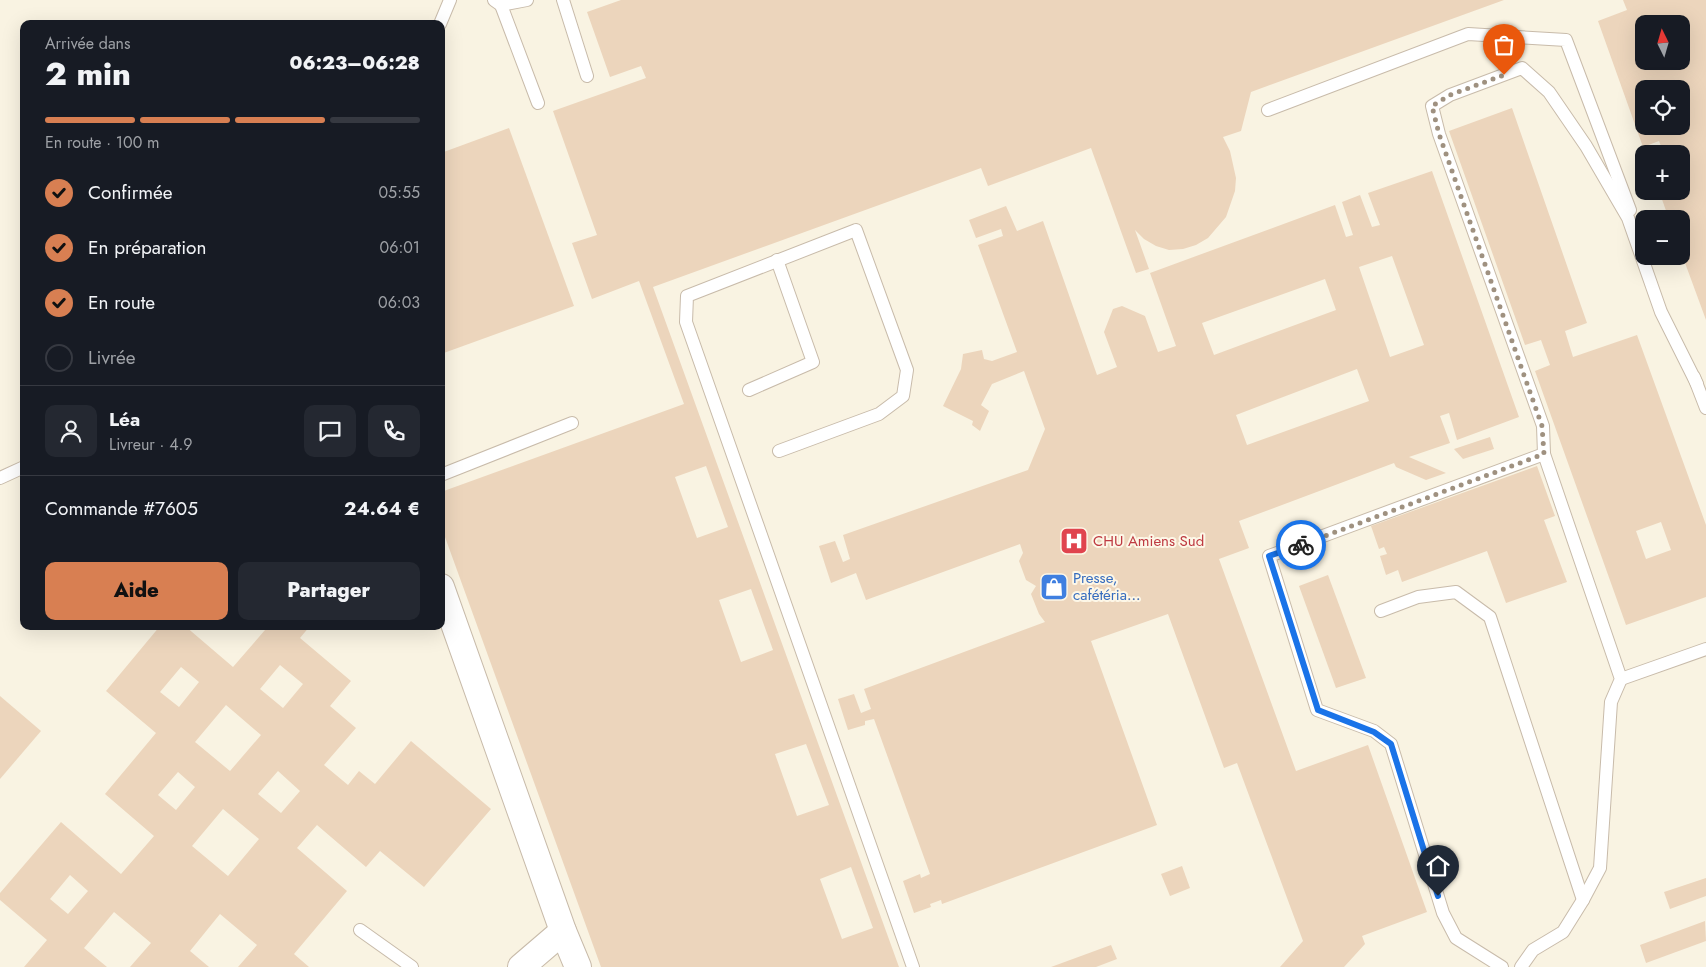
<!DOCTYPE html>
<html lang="fr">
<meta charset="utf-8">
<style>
:root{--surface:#171b24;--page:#242831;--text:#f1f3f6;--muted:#9ea1a6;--line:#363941;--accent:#d87f52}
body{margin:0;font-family:Jost,sans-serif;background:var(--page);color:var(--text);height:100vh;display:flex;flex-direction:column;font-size:19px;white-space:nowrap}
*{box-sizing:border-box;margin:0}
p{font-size:16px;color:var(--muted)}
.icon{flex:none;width:28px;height:28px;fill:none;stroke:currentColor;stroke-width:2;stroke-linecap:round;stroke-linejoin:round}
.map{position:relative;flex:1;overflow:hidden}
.details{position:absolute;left:20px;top:20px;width:425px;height:610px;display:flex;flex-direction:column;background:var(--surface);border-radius:10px;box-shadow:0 5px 20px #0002}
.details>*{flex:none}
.needle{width:32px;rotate:355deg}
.fabs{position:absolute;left:1635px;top:15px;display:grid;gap:10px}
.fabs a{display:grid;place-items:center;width:55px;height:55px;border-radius:10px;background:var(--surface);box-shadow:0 5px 20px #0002;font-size:25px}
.pin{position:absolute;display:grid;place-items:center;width:42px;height:42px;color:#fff;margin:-51px -21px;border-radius:50% 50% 50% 0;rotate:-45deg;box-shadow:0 0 5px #0007}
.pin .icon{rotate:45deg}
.courier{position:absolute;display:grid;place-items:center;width:50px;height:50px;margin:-25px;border:4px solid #1a73e8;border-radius:50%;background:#fff;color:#222;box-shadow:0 1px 6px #0007}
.summary em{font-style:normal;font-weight:800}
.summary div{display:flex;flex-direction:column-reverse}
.summary{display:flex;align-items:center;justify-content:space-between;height:85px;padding:0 25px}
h1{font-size:32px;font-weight:800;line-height:38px}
.bar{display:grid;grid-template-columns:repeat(4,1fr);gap:8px 5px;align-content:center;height:60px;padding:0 25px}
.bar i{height:6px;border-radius:4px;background:var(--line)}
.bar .on{background:var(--accent)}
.bar p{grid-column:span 4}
.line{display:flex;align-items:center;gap:12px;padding:0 25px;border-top:1px solid var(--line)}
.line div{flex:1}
.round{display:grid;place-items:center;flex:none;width:52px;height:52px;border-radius:10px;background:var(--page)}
ol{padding:0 25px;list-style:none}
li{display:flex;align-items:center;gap:15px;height:55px}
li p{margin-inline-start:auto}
li .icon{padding:5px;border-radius:50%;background:var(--accent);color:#111;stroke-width:4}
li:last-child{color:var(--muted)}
li i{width:28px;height:28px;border:2px solid var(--line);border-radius:50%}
.primary-button{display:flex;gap:10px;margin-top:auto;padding:10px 25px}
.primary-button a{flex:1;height:58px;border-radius:10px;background:var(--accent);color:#111;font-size:20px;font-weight:800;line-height:58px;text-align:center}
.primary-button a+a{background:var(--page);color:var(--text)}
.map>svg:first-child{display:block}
.building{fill:#ecd5bc;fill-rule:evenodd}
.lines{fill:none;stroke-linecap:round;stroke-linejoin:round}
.lane-casing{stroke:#c8bbaa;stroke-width:14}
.street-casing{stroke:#c8bbaa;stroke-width:28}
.lane{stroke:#fff;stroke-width:12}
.street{stroke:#fff;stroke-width:26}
.done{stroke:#9f9180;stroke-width:5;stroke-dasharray:0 9}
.route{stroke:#1a73e8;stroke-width:6}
.labels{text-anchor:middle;stroke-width:4;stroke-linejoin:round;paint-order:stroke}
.health-label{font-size:15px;fill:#be3a42;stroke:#fdf7e7;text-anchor:start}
.shop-label{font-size:15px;fill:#366cbe;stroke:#fdf7e7;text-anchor:start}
</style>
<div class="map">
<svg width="1706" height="967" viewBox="0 0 1706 967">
<rect width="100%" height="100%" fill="#f9f3e2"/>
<g class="building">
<path d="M621,0h883l-253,92 -10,39 -18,6 7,14 6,27 -1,13 -9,26 -18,21 -12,7 -13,4 -14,1 -13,-4 -12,-7 -9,-9 14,39 -13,4 -45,-125 -103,38 -7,-18 -328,119 246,680h-298l-160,-441v-34l243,-88 -45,-123 -47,18 -20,-56 25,-8 -44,-124 93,-33 -5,-12 -31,11 -23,-65zM706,466l22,61 -31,11 -22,-61zM751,589l22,61 -32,12 -22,-62zM806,744l23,61 -32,11 -22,-62zM851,867l22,61 -31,11 -22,-60z"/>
<path d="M1623,0h83v320l-25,-68v-33h-12l-10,-28h22v-37h-17l-5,-13 -16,6 -45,-126 29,-11zM1644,24h37v37h-37zM1644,89h37v37h-37z"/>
<path d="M1512,108l75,215 -22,8 8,26 64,-22 69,190v72l-80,28 -91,-254 15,-6 -9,-25 -16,5 -76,-214zM1661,522l10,28 -25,9 -10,-28z"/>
<path d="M509,128l65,178 -133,48v-201z"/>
<path d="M1432,171l87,246 -62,23 -8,-27 -9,3 10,27 -41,14 37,16 -20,7 -30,-13 -2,-4 -155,58 10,27 -30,11 77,212 72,-26 59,167 -65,24 3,8 -21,23h-64l23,-26 -66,-178 -13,5 -56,-154 -77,27 66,184 -215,79 -1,-4 -11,4 1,3 -17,6 -11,-32 17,-7 1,4 9,-4 -56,-155 -9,2v4l-17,5 -10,-31 16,-5 7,19 10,-4 -7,-20 181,-67 -6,-8 -8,-20 5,-8 -10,-6 -7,-19 4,-8 -3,-9 -154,56 -10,-27 -25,10 -12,-37 16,-5 8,21 7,-3 -7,-24 185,-65 17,-41 -21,-58 -32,13 -11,21 8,6 -9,20 -8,-6 1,-4 -30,-15 18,-37 2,-15 19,-4 2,9 8,2 25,-9 -39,-107 25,-9 -2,-7 -25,9 -7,-18 37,-14 11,25 26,-10 54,154 20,-8 -13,-35 9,-23 9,-3 23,10 13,36 18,-6 -26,-73 185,-68 11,32 7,-2 -11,-33 18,-7 12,32 8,-2 -12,-32zM1392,256l32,89 -34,12 -31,-90zM1325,279l11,31 -122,45 -12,-32zM1357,369l12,32 -122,44 -11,-30z"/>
<path d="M1490,437l4,12 -31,10 -9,-10z"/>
<path d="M1537,466l18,50 -11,4 23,62 -61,21 -19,-52 -85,31 -4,-12 -12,5 -6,-19 7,-2 -3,-7 -5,2 -8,-23z"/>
<path d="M1328,575l38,103 -30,10 -37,-102z"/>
<path d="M160,626h25l48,41 32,-37 -4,-4h49l-10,12 51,43 -21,25 26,22 -32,37 24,20 11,-14 16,13 36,-43 80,68 -67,78 -44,-36 -14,16 -49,-42 -20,23 50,43 -53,63 15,13h-71l19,-22 -37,-31 -30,37 19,16h-79l21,-24 -37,-31 -30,36 23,19h-83l23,-27 -47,-40v-7l61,-71 60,52 33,-38 -49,-42 51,-61 -50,-42zM280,665l23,19 -20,24 -23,-19zM181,667l18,15 -20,25 -19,-15zM226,705l35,30 -31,36 -35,-29zM278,771l22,20 -19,22 -23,-19zM178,772l17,15 -19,23 -18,-15zM223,809l36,30 -31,37 -36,-30zM70,875l18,16 -20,23 -18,-15z"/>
<path d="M0,696l41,35 -41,48z"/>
<path d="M1182,866l8,22 -20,8 -9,-22z"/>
<path d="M1706,878v18l-36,13 -6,-17z"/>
<path d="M1705,921l1,20 -60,22 -6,-18z"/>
<path d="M1111,945l6,14 -21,8h-45z"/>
</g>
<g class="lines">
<defs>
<g id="lane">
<path d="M494,0l7,5 26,-5"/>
<path d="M563,0l24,76"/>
<path d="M501,5l37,98"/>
<path d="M440,24l10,-24"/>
<path d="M1268,110l200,-76 98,6 64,170"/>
<path d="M1694,377l12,31"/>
<path d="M749,390l64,-28 -36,-102"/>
<path d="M779,451l100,-37 24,-18 4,-26 -51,-140 -169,66 -1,26 227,645"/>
<path d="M441,475l131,-52"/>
<path d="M0,478l24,-11"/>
<path d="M1381,611l37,-14 38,-5 34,25 93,283"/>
<path d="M1621,679l85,-30"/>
<path d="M360,930l52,37"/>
<path d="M1502,967l-46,-29 -13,-25 -52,-169 -17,-13 -57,-21 -48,-154 275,-102"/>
<path d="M1521,967l12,-17 30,-18 20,-32 17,-32 11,-166 10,-23 -77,-225 -1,-28 -104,-292 -7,-28 18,-11 72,-27 27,24 37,54 42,72 33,94 36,72"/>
</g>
<g id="street">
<path d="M441,587l122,344 15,36"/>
<path d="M521,967l42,-36"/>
</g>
</defs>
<use href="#lane" class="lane-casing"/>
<use href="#street" class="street-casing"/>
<use href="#lane" class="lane"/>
<use href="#street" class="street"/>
</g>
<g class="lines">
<path class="done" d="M1301,545l243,-91 -2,-28 -103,-292 -7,-28 18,-11 54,-20"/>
<path class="route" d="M1301,545l-32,11 49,154 56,22 17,12 47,152"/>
</g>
<defs>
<symbol id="hospital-square" viewBox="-11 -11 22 22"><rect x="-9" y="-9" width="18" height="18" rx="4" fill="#e0444e" stroke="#fdf7e7"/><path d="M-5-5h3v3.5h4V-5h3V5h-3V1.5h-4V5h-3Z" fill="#fff"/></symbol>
<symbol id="shop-square" viewBox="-11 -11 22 22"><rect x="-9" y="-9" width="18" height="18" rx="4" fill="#3f7fe0" stroke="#fdf7e7"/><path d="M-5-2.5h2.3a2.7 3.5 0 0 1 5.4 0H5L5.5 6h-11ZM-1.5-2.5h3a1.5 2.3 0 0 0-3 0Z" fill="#fff"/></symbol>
</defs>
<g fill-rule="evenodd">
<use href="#hospital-square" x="1058" y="525" width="32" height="32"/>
<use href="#shop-square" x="1038" y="571" width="32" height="32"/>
</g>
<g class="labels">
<g class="health-label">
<text x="1093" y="546">CHU Amiens Sud</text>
</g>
<g class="shop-label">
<text x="1073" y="583">Presse,<tspan x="1073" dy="17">cafétéria...</tspan></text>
</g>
</g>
</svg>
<div class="fabs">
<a><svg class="needle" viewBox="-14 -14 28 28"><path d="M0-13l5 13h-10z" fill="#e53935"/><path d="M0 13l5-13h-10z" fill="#9ea1a6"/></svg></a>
<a><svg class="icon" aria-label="locate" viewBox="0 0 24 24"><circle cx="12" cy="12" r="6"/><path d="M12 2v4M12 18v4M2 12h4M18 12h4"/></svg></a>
<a>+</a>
<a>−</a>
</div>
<div class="pin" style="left:1504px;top:75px;background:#ea580c"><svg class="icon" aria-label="bag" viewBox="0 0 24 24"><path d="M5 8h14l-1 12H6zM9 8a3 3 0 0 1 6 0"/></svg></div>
<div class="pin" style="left:1438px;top:896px;background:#1f2937"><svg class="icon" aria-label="home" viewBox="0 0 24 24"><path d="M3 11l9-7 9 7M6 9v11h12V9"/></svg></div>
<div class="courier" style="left:1301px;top:545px"><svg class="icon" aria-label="bike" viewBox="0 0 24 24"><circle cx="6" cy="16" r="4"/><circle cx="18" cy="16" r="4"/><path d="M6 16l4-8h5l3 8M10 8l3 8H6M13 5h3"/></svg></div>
<section class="details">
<div class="summary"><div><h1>2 min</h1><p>Arrivée dans</p></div><em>06:23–06:28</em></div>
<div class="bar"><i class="on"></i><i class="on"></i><i class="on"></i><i></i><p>En route · 100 m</p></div>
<ol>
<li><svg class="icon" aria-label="check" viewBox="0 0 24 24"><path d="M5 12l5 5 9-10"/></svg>Confirmée<p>05:55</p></li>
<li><svg class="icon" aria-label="check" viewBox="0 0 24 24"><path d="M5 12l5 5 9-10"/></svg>En préparation<p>06:01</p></li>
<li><svg class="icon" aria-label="check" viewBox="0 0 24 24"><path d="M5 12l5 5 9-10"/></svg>En route<p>06:03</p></li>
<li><i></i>Livrée</li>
</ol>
<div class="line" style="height:90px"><a class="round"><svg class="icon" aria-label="person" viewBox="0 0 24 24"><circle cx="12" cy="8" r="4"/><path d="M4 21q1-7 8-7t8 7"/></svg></a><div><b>Léa</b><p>Livreur · 4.9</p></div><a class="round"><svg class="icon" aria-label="chat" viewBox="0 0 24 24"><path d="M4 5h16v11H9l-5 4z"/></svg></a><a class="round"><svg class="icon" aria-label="phone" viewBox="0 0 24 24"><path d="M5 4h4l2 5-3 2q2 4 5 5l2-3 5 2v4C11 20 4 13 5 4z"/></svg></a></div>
<div class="line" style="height:65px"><div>Commande #7605</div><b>24.64 €</b></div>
<div class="primary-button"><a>Aide</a><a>Partager</a></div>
</section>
</div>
